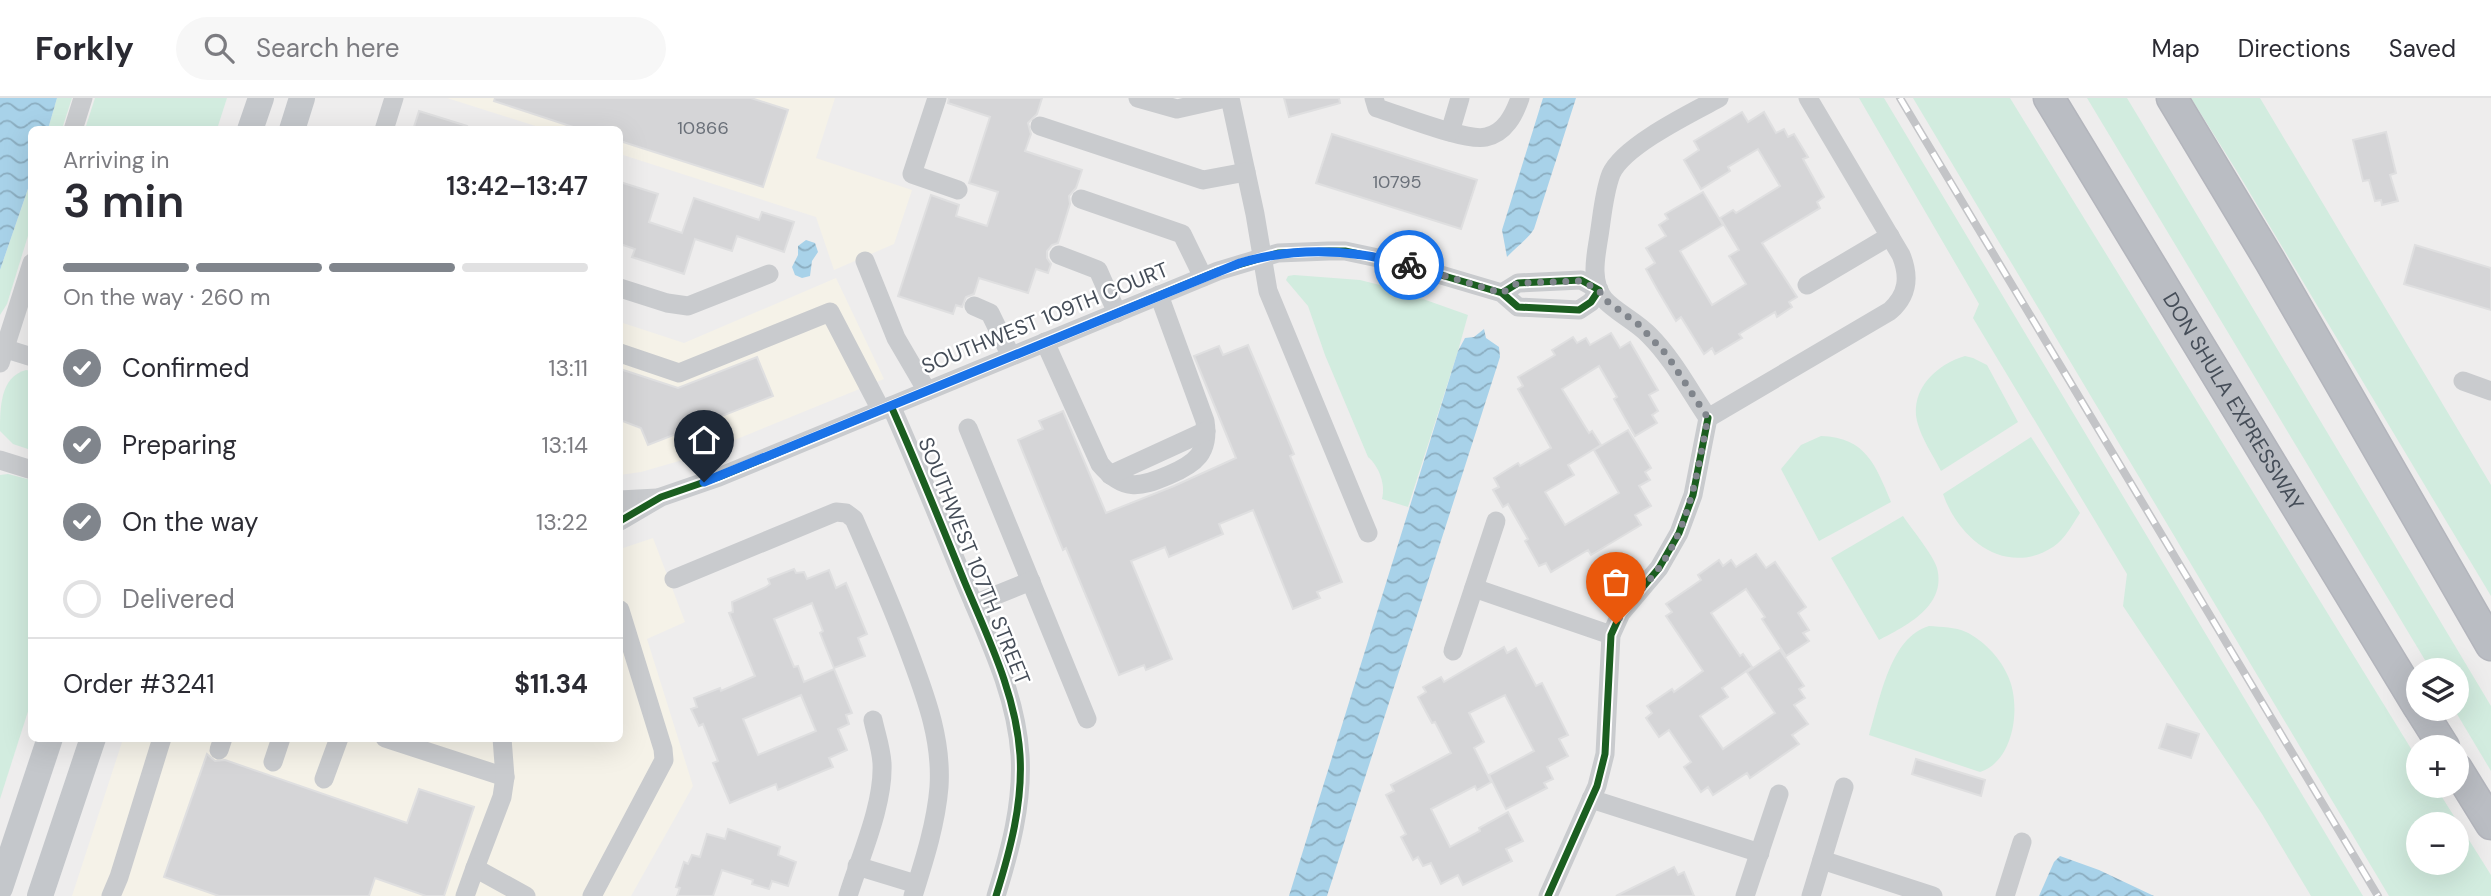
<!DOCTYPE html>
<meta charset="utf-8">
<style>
:root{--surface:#fff;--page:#f7f7f7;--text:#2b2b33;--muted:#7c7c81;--line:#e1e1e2;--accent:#80858c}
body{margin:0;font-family:"DM Sans",sans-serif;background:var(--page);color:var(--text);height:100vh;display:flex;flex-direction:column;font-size:26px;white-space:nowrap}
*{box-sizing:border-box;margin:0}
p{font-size:23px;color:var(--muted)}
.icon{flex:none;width:38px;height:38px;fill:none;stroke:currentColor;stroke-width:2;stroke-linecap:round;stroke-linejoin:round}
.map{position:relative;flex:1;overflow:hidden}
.drawer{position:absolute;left:28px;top:28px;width:595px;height:616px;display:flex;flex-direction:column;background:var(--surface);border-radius:10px;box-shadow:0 7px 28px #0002}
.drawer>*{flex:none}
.buttons{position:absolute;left:2406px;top:560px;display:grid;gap:14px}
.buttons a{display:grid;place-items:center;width:63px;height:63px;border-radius:50%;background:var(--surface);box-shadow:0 7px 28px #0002;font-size:35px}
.pin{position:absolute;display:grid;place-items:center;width:60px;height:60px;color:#fff;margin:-72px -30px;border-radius:50% 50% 50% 0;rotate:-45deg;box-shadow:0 0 7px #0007}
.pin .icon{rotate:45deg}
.courier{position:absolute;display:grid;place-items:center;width:70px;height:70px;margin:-35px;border:5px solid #1a73e8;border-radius:50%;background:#fff;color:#222;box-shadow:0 2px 9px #0007}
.head em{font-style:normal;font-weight:600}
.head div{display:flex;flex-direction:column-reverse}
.head{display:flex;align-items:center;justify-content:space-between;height:119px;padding:0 35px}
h1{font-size:46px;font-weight:600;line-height:52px}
.bar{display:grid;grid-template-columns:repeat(4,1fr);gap:10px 7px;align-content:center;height:84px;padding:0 35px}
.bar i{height:9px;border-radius:5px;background:var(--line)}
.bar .current{background:var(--accent)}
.bar p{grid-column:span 4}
.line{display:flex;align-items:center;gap:18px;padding:0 35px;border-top:2px solid var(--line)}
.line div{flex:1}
ol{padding:0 35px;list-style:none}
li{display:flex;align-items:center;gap:21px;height:77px}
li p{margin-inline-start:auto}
li .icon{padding:7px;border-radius:50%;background:var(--accent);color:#fff;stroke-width:4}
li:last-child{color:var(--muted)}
li i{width:38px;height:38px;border:4px solid var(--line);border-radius:50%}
header{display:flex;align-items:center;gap:42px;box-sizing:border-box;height:98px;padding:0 35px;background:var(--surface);border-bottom:2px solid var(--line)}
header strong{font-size:33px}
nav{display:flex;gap:38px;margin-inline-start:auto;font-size:24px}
.search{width:490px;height:63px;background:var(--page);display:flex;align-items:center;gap:18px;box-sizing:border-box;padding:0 24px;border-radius:38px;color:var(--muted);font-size:26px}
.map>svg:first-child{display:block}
.commercial{fill:#f5f2e8}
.green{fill:#d2ecdf;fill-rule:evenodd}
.water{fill:url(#water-waves)}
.building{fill:#d5d5d7;stroke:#dfdfe0;stroke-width:2;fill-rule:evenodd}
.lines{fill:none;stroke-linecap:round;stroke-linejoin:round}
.highway-casing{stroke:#b3b5bc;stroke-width:33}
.minor{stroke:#c9cbce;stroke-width:19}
.major{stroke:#c4c7cb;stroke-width:26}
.highway{stroke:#babdc3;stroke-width:30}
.rail-casing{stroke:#c3c4c7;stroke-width:8}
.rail{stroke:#fff;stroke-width:5;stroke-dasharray:16;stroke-linecap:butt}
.cycleway-casing{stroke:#fff;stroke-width:11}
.cycleway{stroke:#1b5e20;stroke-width:7}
.done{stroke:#80858c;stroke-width:7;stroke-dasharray:0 12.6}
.route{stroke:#1a73e8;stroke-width:9}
.labels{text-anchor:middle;stroke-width:5;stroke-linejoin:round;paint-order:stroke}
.number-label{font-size:18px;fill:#6a7079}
.street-label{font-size:21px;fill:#454d58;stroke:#fff}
</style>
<header>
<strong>Forkly</strong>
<div class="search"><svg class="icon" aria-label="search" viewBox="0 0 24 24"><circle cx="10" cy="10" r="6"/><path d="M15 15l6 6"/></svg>Search here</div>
<nav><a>Map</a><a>Directions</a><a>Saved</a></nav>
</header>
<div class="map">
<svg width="2491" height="798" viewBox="0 0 2491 798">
<defs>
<pattern id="water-waves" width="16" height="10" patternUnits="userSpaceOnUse" patternTransform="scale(1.75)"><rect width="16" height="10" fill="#a8d2e9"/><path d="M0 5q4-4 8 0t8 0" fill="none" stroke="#8badc0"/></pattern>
</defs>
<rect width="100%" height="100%" fill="#eeeded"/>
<g class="commercial">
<path d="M447,0h388l-19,60 96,32 -18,54 -60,26 -18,-53 -196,-63v-24l-75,-1z"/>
<path d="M836,180l48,101 -191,78 -52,15 -21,3v-153l64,21z"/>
<path d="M653,440l32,84 -38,17 46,147 -62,110h-559l51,-157 497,-1v-189z"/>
</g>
<g class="green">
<path d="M57,0h15l-10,31h-14z"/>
<path d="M95,0h132l-10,31h-132z"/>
<path d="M1859,0h25l479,798h-52l-49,-82 -139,-208 4,-32 -154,-256 6,-14z"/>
<path d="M1913,0h97l408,662v26h17l56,89v21h-102zM2418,726h39v39h-39z"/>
<path d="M2087,0h40l364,608v65l-37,-62h3v-39h-26z"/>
<path d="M2191,0h69l231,387v111l-253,-423z"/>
<path d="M31,82v46l-24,78 -7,11v-45z"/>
<path d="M1294,177l66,5 32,8 76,27 -10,36 -50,156 -26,-8c4,-14 -3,-33 -14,-42l-43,-102 -17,-49 -22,-26 2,-4z"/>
<path d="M1965,258l8,2 14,7 31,57 -77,49c-8,-16 -20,-33 -24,-50 -7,-32 20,-57 48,-65z"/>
<path d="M26,272l5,1v79l-18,-6 -13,-13c0,-23 0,-54 26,-61z"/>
<path d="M1821,338c45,1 55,30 70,66l-72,39 -38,-72 20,-24z"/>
<path d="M2031,339l49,76c-8,12 -15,26 -27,34 -47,30 -94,-7 -110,-53z"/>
<path d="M8,376l23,6v222l-31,97v-324z"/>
<path d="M1903,418c8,12 31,40 34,52 10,38 -31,58 -58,72l-48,-82z"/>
<path d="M1929,528c13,1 26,1 37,6 17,8 34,26 41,42 15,29 8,87 -27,98l-111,-37c11,-35 21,-98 60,-109z"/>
</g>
<g class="water">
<path d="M0,0h57l-9,31 -16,1 -1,50 -31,90z"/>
<path d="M1543,0h33l-42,131c-7,11 -19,19 -27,28l-5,-27z"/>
<path d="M806,142l9,3 3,9 -6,9 -2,15 -8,2 -7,-3 -3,-8 6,-12v-9z"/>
<path d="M1484,231l2,9 13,9 1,10 -173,539h-38l169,-545 7,-13 9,-1z"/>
<path d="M2060,758l39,14 55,26h-115l15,-34z"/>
</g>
<g class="building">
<path d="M495,0h256l37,12 -25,77 -143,-46v-11h-38l-88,-29z"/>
<path d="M949,0h93l-5,16 -9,9 3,11 -6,17 57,19 -6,18 -7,8 1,8 -12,39 -6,2 -5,6v7l4,6 -3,9 -12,-4 -8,24 -49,-15 -5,16 -8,3 -4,10 -6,-2 -3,9 -55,-18 33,-101 28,10 -3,11 31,10 11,-34 -29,-9 21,-66 -42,-14z"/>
<path d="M1284,0h55l1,5 -51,14z"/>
<path d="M419,13l48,15 -1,4h-53z"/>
<path d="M1742,14l6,10 16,-10 12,21 8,-4 4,8 6,-3 14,23 -5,2 21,38 -7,5 3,6 -58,35 35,54 -8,5 3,5 -15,10 -2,-5 -36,22 3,4 -27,16 -3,-6 -8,6 -23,-37 -5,4 -19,-32 -11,-20 9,-6 -9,-15 20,-12 -7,-11 9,-6 -3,-5 38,-22 20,33 -43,26 32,54 34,-21 -17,-28 10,-6 -19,-32 13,-8 3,3 44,-27 -22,-37 -30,18 2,4 -29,18 -17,-29 15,-10 -5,-9z"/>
<path d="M2386,34l10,41 -6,2 8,26 -16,4 -1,-5 -6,1 -6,-21 -6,1 -10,-41z"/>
<path d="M1332,36l145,46 -16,49 -145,-46z"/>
<path d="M620,84l38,12 -9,28 33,11 12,-35 65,22 3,-8 32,10 -10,30 -47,-16 -5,15 -37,-12 -11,35 -52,-17 3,-8 -15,-5z"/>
<path d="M2415,147l76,23v42l-87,-26z"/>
<path d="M1611,235l9,15 10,-6 28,48 -9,5 9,16 -6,4 5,8 -22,13 -21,-37 3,-2 -18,-31 -37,23 27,44 3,-2 9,14 -33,20 6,10 -29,17 20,33 54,-32 -25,-43 34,-20 23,38 -6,4 5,8 -11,6 12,20 -16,9 6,10 -50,30 -3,-5 -37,22 -5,-9 -7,3 -14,-25 3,-2 -20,-35 -5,3 -10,-17 6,-3 -5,-9 24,-15 2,3 31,-18 -33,-59 5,-3 -5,-9 37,-22 -3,-5 21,-13 4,6 9,-5 4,7z"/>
<path d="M1248,247l46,109 -4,2 52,126 -25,10 3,6 -27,11 -40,-99 -34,14 4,10 -54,23 -4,-10 -34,14 41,98 -26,11 -2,-5 -25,10 -53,-127 -3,2 -45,-110 25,-11 -4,-8 24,-10 43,102 68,-27 62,-28 -42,-102 25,-10 4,9z"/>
<path d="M757,259l16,39 -125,49 -7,-17 -21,-8v-51l58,19z"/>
<path d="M1756,456l10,14 9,-6 31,45 -8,6 11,17 -6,3 6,8 -23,15 -24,-37 3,-2 -19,-28 -35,24 29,43 3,-2 9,13 -30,21 6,9 -28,19 23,33 52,-36 -28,-41 33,-22 24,36 -5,3 6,9 -11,7 14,19 -16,11 7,9 -49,34 -3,-5 -34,22 -5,-8 -7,5 -17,-25 7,-5 -22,-32 -10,7 -13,-19 6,-5 -5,-7 25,-17 2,3 29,-21 -37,-55 6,-4 -6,-8 35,-24 -3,-5 21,-15 4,6 8,-6 5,7z"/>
<path d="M794,471l2,4 8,-1 3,7 22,-9 7,18 10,-5 21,51 -9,4 7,18 -31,12 -14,-35 3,-2 -11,-28 -38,16 20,48 4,-1 6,16 30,-13 18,44 -6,2 3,9 -11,5 9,21 -18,8 4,9 -55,23 -2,-6 -46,19 -17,-40 5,-2 -15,-37 -4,2 -8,-17 6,-2 -3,-9 26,-10 1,3 34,-15 -26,-63 4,-1 -1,-10 34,-15 4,-3 -2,-5zM801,597l15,36 -58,24 -15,-36z"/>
<path d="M1504,549l3,6 9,-5 20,38 6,-3 26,52 -9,4 9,17 -21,11 6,12 -9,4 3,5 -41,21 -17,-34 45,-24 -29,-56 -36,18 15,29 -10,6 17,34 -14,8 -2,-4 -44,23 19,38 30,-16 -1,-3 29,-16 15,29 -17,8 6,12 -49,24 -5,-10 -17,9 -10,-21 -8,3 -5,-9 -5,3 -12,-23 5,-3 -20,-39 8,-4 -3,-6 60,-32 -16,-31 -3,1 -14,-26 8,-5 -3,-5 18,-10 3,5z"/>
<path d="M2167,626l32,10 -8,24 -32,-10z"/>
<path d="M207,656l8,7 10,-1 182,63 12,-34 55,18 -30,89h-18l-51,-18 -6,18h-150l-55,-19z"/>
<path d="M1916,661l69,21 -4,16 -69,-22z"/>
<path d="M728,731l52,18 -2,8 18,7 -8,24 -16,-5 -3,8 -17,-5 1,-4 -31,-10 -9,26h-36l3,-8 -4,-1 8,-25 4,2 4,-9 8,2 7,-23 18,5z"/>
<path d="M1674,769l4,8 6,-3 10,24h-78z"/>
</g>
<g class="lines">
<defs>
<g id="highway">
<path id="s1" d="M2049,0l369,608"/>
<path d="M2172,0l98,163 221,384"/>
<path d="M2420,611l24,38"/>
<path d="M2457,671l34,55"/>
</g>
</defs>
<use href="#highway" class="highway-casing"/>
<g class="minor">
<path d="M937,0l-25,76 46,16"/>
<path d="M1138,0l39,11 49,-11"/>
<path d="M1230,0l25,116 13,77 100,242"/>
<path d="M1374,0l3,10c23,7 89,34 109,29 19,-4 28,-22 34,-39"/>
<path d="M1040,28l163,54 43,-8"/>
<path d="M73,32l10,-32"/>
<path d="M384,32l10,-32"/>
<path d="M1450,34l10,-34"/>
<path d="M1081,101l101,35 21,43"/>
<path d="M1059,157l39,15 19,43"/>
<path d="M865,163l31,77 31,53"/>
<path d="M1807,187l83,-49"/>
<path d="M620,190l47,15 21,3 81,-32"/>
<path d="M974,208l16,7 21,43"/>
<path d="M1045,244l55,122c23,27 39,24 69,11 26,-11 41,-22 36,-54l-46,-126"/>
<path d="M0,249l32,10"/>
<path d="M620,255l59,20 151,-61 51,98"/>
<path d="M0,265l32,-100"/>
<path d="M2463,283l28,10"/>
<path d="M891,308c26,58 50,118 74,177 23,55 51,111 55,172 3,48 -10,96 -24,141"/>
<path d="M1708,320l182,-107c18,-16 20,-34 11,-56l-93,-157"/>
<path d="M1708,320c-19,-28 -35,-59 -59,-83 -12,-13 -35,-24 -45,-36 -13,-16 -9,-39 -6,-57 4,-22 5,-47 13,-68 12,-28 80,-61 108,-76"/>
<path d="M968,330l119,291"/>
<path d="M0,362l32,10"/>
<path d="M1110,377l96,-44"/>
<path d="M620,402l37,-2"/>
<path d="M620,423l41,-24 58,-20 499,-206 60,-18 51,-2h16l52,11 105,31 16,14 61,3 12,-8 8,-12 -18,-10 -63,3 -16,10"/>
<path d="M674,481l162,-67 10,1 8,6c20,46 40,91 57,138 16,43 31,84 28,130 -3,37 -15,74 -26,109"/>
<path d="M1474,490l137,47"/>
<path d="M974,506l57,-23"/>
<path d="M1453,553l43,-130"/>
<path d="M385,640l120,39"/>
<path d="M502,640l3,39 -3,20 -27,71 51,28"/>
<path d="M219,652l4,-12"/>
<path d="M273,664l8,-24"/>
<path d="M324,681l15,-41"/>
<path d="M1591,701l169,54"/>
<path d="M1822,762l111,36"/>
<path d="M857,768l59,18"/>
<path d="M111,798l8,-19 43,-139"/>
<path d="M465,798l10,-28"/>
<path d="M592,798l72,-136 -1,-11 -43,-139"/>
<path d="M848,798c12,-39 36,-91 34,-133 -1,-15 -6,-29 -9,-43"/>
<path d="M1548,798l49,-110 8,-32 6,-119 10,-22 38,-45 20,-35 14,-38 15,-77"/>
<path d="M1745,798l34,-102"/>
<path d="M1811,798l33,-109"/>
<path d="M2005,798l17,-54"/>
</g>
<g class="major">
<path d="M250,32l11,-32"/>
<path d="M292,32l10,-32"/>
<path d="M0,790l50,-150"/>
<path d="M40,798l53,-158"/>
</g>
<use href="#highway" class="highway"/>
<defs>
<path id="rail" d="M1900,0l478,798"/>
</defs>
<use href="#rail" class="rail-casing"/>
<use href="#rail" class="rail"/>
<defs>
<g id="cycleway">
<path d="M891,308c26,58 50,118 74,177 23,55 51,111 55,172 3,48 -10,96 -24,141"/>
<path d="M620,423l41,-24 58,-20 499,-206 60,-18 51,-2h16l52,11 105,31 16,14 61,3 12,-8 8,-12 -18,-10 -63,3 -16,10"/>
<path d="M1548,798l49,-110 8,-32 6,-119 10,-22 38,-45 20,-35 14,-38 15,-77"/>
</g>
</defs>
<use href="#cycleway" class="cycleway-casing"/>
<use href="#cycleway" class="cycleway"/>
</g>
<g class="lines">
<path class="done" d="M1409,167l93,28 16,-10 63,-2 18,9 5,9 34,25 29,31 41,63c-10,48 -16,98 -43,141 -14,23 -37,41 -49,65"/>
<path class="route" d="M704,384l536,-219c57,-17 113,-14 169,2"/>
</g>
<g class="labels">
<g class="number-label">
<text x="703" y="36">10866</text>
<text x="1397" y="90">10795</text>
</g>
<g class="street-label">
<text transform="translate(1045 220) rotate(-22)" y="7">SOUTHWEST 109TH COURT</text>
<text dy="7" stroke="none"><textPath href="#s1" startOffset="355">DON SHULA EXPRESSWAY</textPath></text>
<text transform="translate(974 463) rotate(68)" y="7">SOUTHWEST 107TH STREET</text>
</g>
</g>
</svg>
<div class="buttons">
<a><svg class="icon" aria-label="layers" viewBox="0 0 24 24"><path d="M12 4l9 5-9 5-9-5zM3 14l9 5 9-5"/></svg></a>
<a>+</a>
<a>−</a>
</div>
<div class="pin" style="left:1616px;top:526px;background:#ea580c"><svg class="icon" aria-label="bag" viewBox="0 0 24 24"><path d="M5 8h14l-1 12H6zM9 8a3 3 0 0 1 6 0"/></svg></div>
<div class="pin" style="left:704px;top:384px;background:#1f2937"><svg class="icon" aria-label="home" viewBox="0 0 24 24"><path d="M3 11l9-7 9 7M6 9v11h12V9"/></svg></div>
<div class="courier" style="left:1409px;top:167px"><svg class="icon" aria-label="bike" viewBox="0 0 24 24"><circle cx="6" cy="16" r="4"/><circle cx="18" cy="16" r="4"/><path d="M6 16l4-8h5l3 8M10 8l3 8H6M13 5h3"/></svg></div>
<section class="drawer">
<div class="head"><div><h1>3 min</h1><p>Arriving in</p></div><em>13:42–13:47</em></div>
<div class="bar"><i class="current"></i><i class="current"></i><i class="current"></i><i></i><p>On the way · 260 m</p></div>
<ol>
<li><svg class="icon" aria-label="check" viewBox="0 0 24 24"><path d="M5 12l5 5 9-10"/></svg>Confirmed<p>13:11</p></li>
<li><svg class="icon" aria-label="check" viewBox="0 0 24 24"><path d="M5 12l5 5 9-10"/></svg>Preparing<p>13:14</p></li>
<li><svg class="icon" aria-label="check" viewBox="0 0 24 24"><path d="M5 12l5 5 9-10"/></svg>On the way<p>13:22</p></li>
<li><i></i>Delivered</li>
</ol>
<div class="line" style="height:91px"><div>Order #3241</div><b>$11.34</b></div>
</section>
</div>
